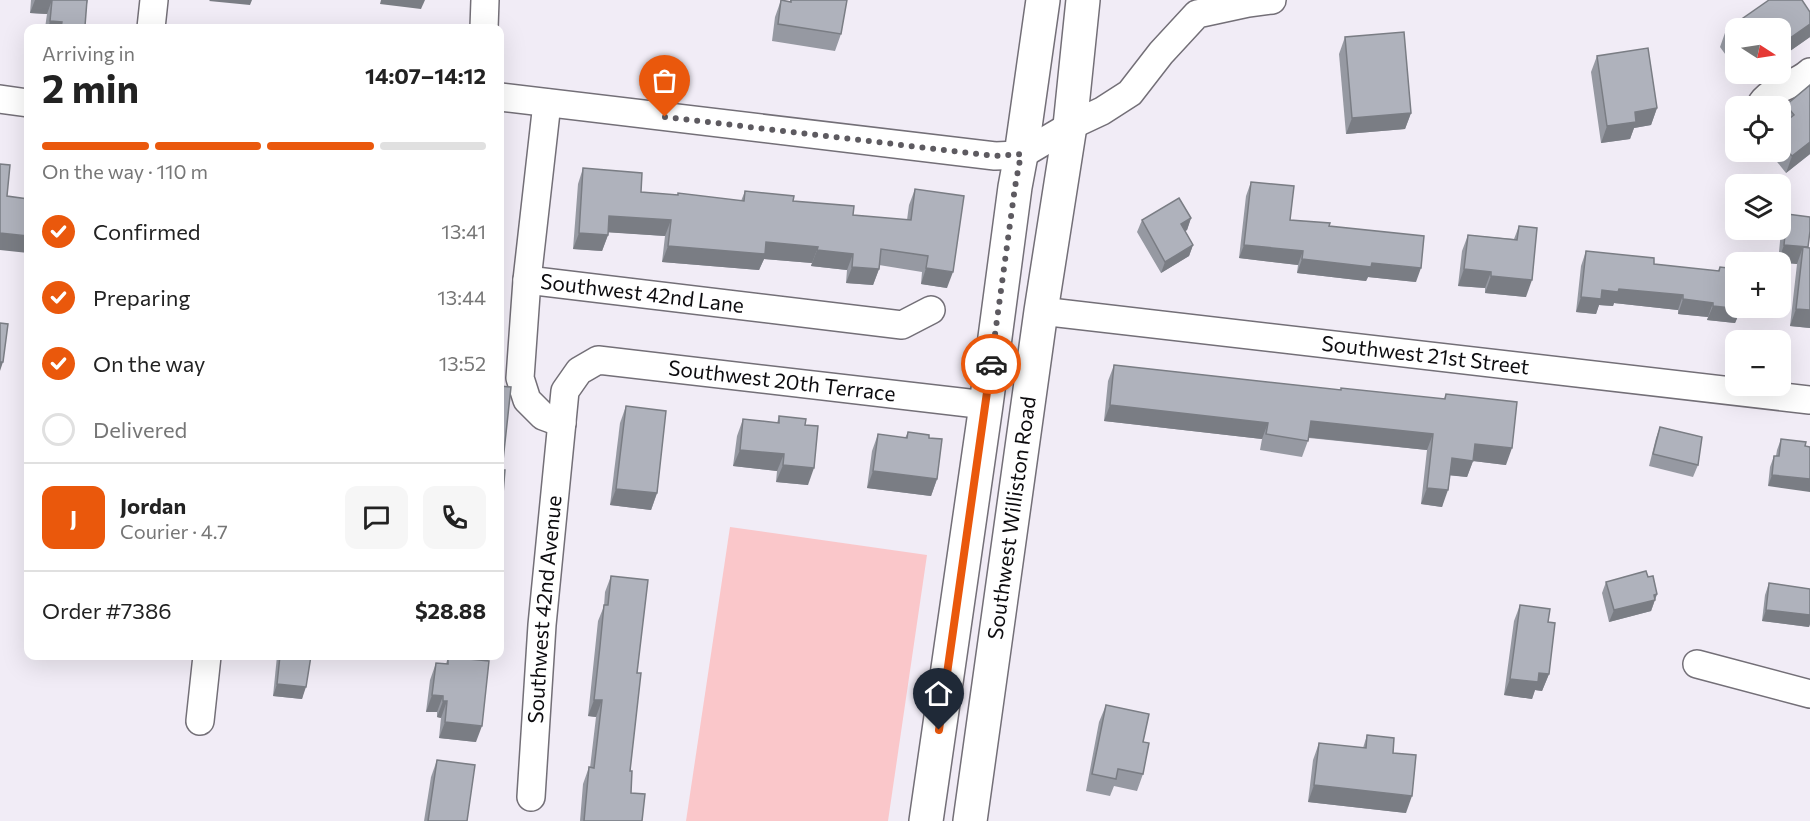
<!DOCTYPE html>
<meta charset="utf-8">
<style>
:root{--surface:#fff;--page:#f6f6f6;--text:#222;--muted:#767676;--line:#e0e0e0;--accent:#ea580c}
body{margin:0;font-family:Commissioner,sans-serif;background:var(--page);color:var(--text);height:100vh;display:flex;flex-direction:column;font-size:22px;white-space:nowrap}
*{box-sizing:border-box;margin:0}
p{font-size:20px;color:var(--muted)}
.icon{flex:none;width:33px;height:33px;fill:none;stroke:currentColor;stroke-width:2;stroke-linecap:round;stroke-linejoin:round}
.map{position:relative;flex:1;overflow:hidden}
.sheet{position:absolute;left:24px;top:24px;width:480px;height:636px;display:flex;flex-direction:column;background:var(--surface);border-radius:12px;box-shadow:0 6px 24px #0002}
.sheet>*{flex:none}
.needle{width:39px;rotate:102deg}
.controls{position:absolute;left:1725px;top:18px;display:grid;gap:12px}
.controls a{display:grid;place-items:center;width:66px;height:66px;border-radius:12px;background:var(--surface);box-shadow:0 6px 24px #0002;font-size:30px}
.pin{position:absolute;display:grid;place-items:center;width:51px;height:51px;color:#fff;margin:-62px -26px;border-radius:50% 50% 50% 0;rotate:-45deg;box-shadow:0 0 6px #0007}
.pin .icon{rotate:45deg}
.courier{position:absolute;display:grid;place-items:center;width:60px;height:60px;margin:-30px;border:4px solid #ea580c;border-radius:50%;background:#fff;color:#222;box-shadow:0 2px 8px #0007}
.summary em{font-style:normal;font-weight:700}
.summary div{display:flex;flex-direction:column-reverse}
.summary{display:flex;align-items:center;justify-content:space-between;height:102px;padding:0 18px}
h1{font-size:39px;font-weight:700;line-height:45px}
.bar{display:grid;grid-template-columns:repeat(4,1fr);gap:9px 6px;align-content:center;height:72px;padding:0 18px}
.bar i{height:8px;border-radius:4px;background:var(--line)}
.bar .active{background:var(--accent)}
.bar p{grid-column:span 4}
.line{display:flex;align-items:center;gap:15px;padding:0 18px;border-top:2px solid var(--line)}
.line div{flex:1}
.round{display:grid;place-items:center;flex:none;width:63px;height:63px;border-radius:12px;background:var(--page)}
ol{padding:0 18px;list-style:none}
li{display:flex;align-items:center;gap:18px;height:66px}
li p{margin-inline-start:auto}
li .icon{padding:6px;border-radius:50%;background:var(--accent);color:#fff;stroke-width:4}
li:last-child{color:var(--muted)}
li i{width:33px;height:33px;border:3px solid var(--line);border-radius:50%}
.map>svg:first-child{display:block}
.green{fill:#fac7ca}
.lines{fill:none;stroke-linecap:round;stroke-linejoin:round}
.minor-casing{stroke:#736f77;stroke-width:30}
.highway-casing{stroke:#736f77;stroke-width:36}
.minor{stroke:#fff;stroke-width:27}
.highway{stroke:#fff;stroke-width:33}
.wall{fill:#9699a2}
.shaded-wall{fill:#7a7d84}
.building{fill:#afb2bc;stroke:#7a7d84;stroke-width:1.5}
.done{stroke:#5d5a60;stroke-width:6;stroke-dasharray:0 10.8}
.route{stroke:#ea580c;stroke-width:8}
.labels{text-anchor:middle;stroke-width:5;stroke-linejoin:round;paint-order:stroke}
.street-label{font-size:21px;fill:#0d0c0f;stroke:#fdfbff}
</style>
<div class="map">
<svg width="1810" height="821" viewBox="0 0 1810 821">
<rect width="100%" height="100%" fill="#f1ecf6"/>
<path class="green" d="M730,527l197,28 -39,266h-202z"/>
<g class="lines">
<defs>
<g id="minor">
<path d="M151,28l3,-28"/>
<path d="M484,28l1,-28"/>
<path d="M500,97l495,59 26,-1 49,-29 32,-15 28,-18 31,-40 36,-39 51,-11 24,-3"/>
<path d="M0,99l28,4"/>
<path d="M547,103l-20,177 -7,98 7,22 16,16 19,7"/>
<path d="M1760,106c9,-18 35,-20 50,-34"/>
<path id="s1" d="M527,280l375,45 29,-15"/>
<path id="s2" d="M1041,311l769,89"/>
<path d="M1697,664l113,30"/>
<path d="M200,721l7,-65"/>
<path id="s3" d="M531,797l11,-172 23,-234 14,-20 19,-11 388,45"/>
</g>
<g id="highway">
<path d="M926,821l60,-416 29,-218 6,-32 22,-155"/>
<path id="s4" d="M970,821l71,-510 29,-185 13,-126"/>
</g>
</defs>
<use href="#minor" class="minor-casing"/>
<use href="#highway" class="highway-casing"/>
<use href="#minor" class="minor"/>
<use href="#highway" class="highway"/>
</g>
<g class="wall">
<path d="M31,0h57l-1,4 -3,24h-39l2,-14 -17,-1z"/>
<path d="M781,0l9,2v-2h57l-6,34 -6,17 -63,-10 3,-24z"/>
<path d="M1810,12v25l-30,21v-30h-44v41l-16,-22 6,-17z"/>
<path d="M1345,37l66,76 -6,16 -59,5 -7,-80z"/>
<path d="M1597,56l60,52 -6,17 -17,3 -4,11 -29,4 -10,-71z"/>
<path d="M1810,85v69l-24,19 -17,-21h11v-26l2,-1 -2,-2v-4l6,-14z"/>
<path d="M583,168l58,24 100,9 4,-10 108,24 54,5 2,-15 6,-16 32,99 -26,-4 1,-12 -43,-7v4l-6,16 -27,-2 1,-13 -36,-4 1,-3 -48,-4 -5,11 -97,-8 3,-26 -57,-4v3l-6,16 -29,-2 5,-65z"/>
<path d="M1251,182l39,38 39,6 87,56 -48,-5 -2,4 -69,-8 1,-8 -59,-7 7,-62z"/>
<path d="M1787,214l21,34 2,80 -20,-2 7,-62 -19,-2 3,-31z"/>
<path d="M1191,218l-4,12 -2,1 8,14 -4,11 -28,17 -24,-41 5,-12z"/>
<path d="M1519,226l7,71 -41,-4v-5l-27,-2 4,-35 6,-16 46,4z"/>
<path d="M1586,251l68,13 64,7 2,-4 21,42 -6,14 -28,-3 1,-3 -30,-3v-4l-64,-7 -1,3 -14,-1 -3,9 -20,-2 5,-46z"/>
<path d="M1114,365l226,25 104,9 2,-5 60,71 -33,-4 -6,16 -17,-2 -8,32 -21,-3 6,-54 -118,-12 -7,19 -42,-7 2,-11 -158,-18 4,-40z"/>
<path d="M626,406l31,87 -6,17 -41,-5 10,-82z"/>
<path d="M779,416l26,9 3,60 -32,-3 1,-11 -44,-5 4,-30 6,-17 34,4z"/>
<path d="M1660,427l38,38 -5,12 -44,-11 7,-28z"/>
<path d="M908,432l21,6 8,41 -6,17 -64,-8 5,-37 6,-17 27,4z"/>
<path d="M1781,439l24,7 -37,40 2,-19 4,-11h2l1,-6z"/>
<path d="M611,576l26,97 -7,98 1,22 11,28h-62l3,-37 6,-17 1,1 6,-51 -8,-1 10,-95 6,-15 1,-14z"/>
<path d="M1648,577l9,17 -6,17 -42,11 -7,-29 4,-11z"/>
<path d="M1769,583l41,6v35l-1,3 -47,-6 3,-26z"/>
<path d="M1520,605l28,17 1,52 -7,17 -7,-1 -3,9 -28,-4 10,-74z"/>
<path d="M277,656h34l-9,43 -29,-3z"/>
<path d="M448,657l28,85 -37,-4 2,-20 -4,-1v-5h-11l4,-32 6,-17 10,1z"/>
<path d="M1106,705l37,37v32l-6,17 -23,-5 -4,10 -24,-5 13,-69z"/>
<path d="M1367,735l26,18 13,60 -98,-11 5,-42 6,-17 44,5z"/>
<path d="M437,760l30,61h-43l7,-44z"/>
</g>
<g class="shaded-wall">
<path d="M35,0h17l-5,14 -17,-1z"/>
<path d="M210,0h42l-2,5 -41,-4z"/>
<path d="M381,0h44l-4,9 -41,-5z"/>
<path d="M50,21l12,1 -3,6h-11z"/>
<path d="M1810,24v13l-30,21v-13z"/>
<path d="M1657,108l-6,17 -17,3 -4,11 -29,4 6,-17 28,-14z"/>
<path d="M1411,113l-6,16 -59,5 6,-16z"/>
<path d="M1810,142v12l-24,19 6,-17z"/>
<path d="M609,216l62,4 -6,16 -62,-4z"/>
<path d="M1191,218l-4,12 -10,6 4,-12z"/>
<path d="M0,233l28,3v17l-28,-3z"/>
<path d="M579,233l29,2 -6,16 -29,-2z"/>
<path d="M766,242l52,5 -6,16 -48,-4 -5,11 -97,-8 6,-16z"/>
<path d="M1193,245l-4,11 -28,17 4,-11z"/>
<path d="M1244,245l59,6 -5,14 -59,-7z"/>
<path d="M1784,245l24,2h-5l-6,17 -19,-2z"/>
<path d="M817,250l36,4 -6,16 -36,-4z"/>
<path d="M1302,259l70,4 49,5 -5,14 -48,-5 -2,4 -69,-8z"/>
<path d="M852,267l27,2 -6,16 -27,-2z"/>
<path d="M926,268l27,4 -6,16 -26,-4z"/>
<path d="M1464,269l27,3 -6,16 -27,-2z"/>
<path d="M1491,276l41,4 -6,17 -41,-4z"/>
<path d="M1619,289l64,6 -5,15 -64,-7 -1,3 -14,-1 -3,9 -20,-2 5,-15 21,-7z"/>
<path d="M1683,299l30,4 -5,14 -30,-3z"/>
<path d="M1713,306l28,3 -6,14 -28,-3z"/>
<path d="M1796,309l14,1v18l-20,-2z"/>
<path d="M0,362h3l-3,9z"/>
<path d="M1110,405l158,18 -6,16 -158,-18z"/>
<path d="M1311,421l122,13 -6,16 -122,-13z"/>
<path d="M1475,444l37,4 -6,17 -33,-4 -6,16 -21,-2 6,-17z"/>
<path d="M740,450l44,4 -7,17 -44,-5z"/>
<path d="M783,465l31,3 -6,17 -32,-3z"/>
<path d="M873,471l64,8 -6,17 -64,-8z"/>
<path d="M1772,475l38,4v13l-42,-6z"/>
<path d="M1427,488l21,2 -6,17 -21,-3z"/>
<path d="M616,489l41,4 -6,17 -41,-5z"/>
<path d="M500,494h3l-3,10z"/>
<path d="M1657,594l-6,17 -42,11 5,-12z"/>
<path d="M1766,610l44,5v9l-1,3 -47,-6z"/>
<path d="M1539,673l10,1 -7,17 -7,-1 -3,9 -28,-4 6,-16z"/>
<path d="M277,684l29,3 -4,12 -29,-3z"/>
<path d="M432,695l11,1 -6,16h-11z"/>
<path d="M594,700h8l-6,17 -8,-1z"/>
<path d="M443,701h4l-6,17 -4,-1z"/>
<path d="M445,722l37,4 -6,16 -37,-4z"/>
<path d="M1314,785l98,11 -6,17 -98,-11z"/>
</g>
<g class="building">
<path d="M52,0h35l-2,26h-6v2h-18l1,-6 -12,-1z"/>
<path d="M781,0l10,2v-2h56l-6,34 -63,-10z"/>
<path d="M1769,0h33l8,12v12l-30,21v-17h-44v15l-10,-13z"/>
<path d="M1404,32l7,81 -59,5 -7,-81z"/>
<path d="M1648,48l9,60 -22,4 1,10 -29,4 -10,-70z"/>
<path d="M1810,85v57l-18,14 -12,-14v-16l14,-11 -8,-10z"/>
<path d="M0,164l10,1 -3,31 21,3v37l-28,-3v1z"/>
<path d="M583,168l59,5 -1,19 37,3v-2l66,8 1,-10 49,5 -1,5 61,5 -1,9 58,5 4,-31 49,7 -11,76 -27,-4 2,-12 -47,-7 -2,20 -27,-2 1,-13 -36,-4 1,-3 -52,-5 -1,12 -97,-8 3,-26 -62,-4 -1,19 -29,-2z"/>
<path d="M1251,182l43,4 -4,34 40,3 -1,3 95,10 -3,32 -49,-5 -1,4 -69,-8 1,-8 -59,-6z"/>
<path d="M1179,198l12,20 -10,6 12,21 -28,17 -23,-42z"/>
<path d="M1787,214l23,3v14l-2,16 -24,-2z"/>
<path d="M1519,226l18,2 -5,52 -41,-4v-4l-27,-3 4,-34 49,5z"/>
<path d="M1803,247l7,1v62l-14,-1z"/>
<path d="M500,249h2l-2,24z"/>
<path d="M1586,251l68,7v6l65,7 1,-4 16,2v39h5v1l-28,-3v-3l-30,-4v-4l-64,-6 -1,3 -16,-2 -1,9 -20,-2z"/>
<path d="M0,323l8,1 -5,38h-3z"/>
<path d="M500,350h2l-2,25z"/>
<path d="M1114,365l227,25v-2l104,11 1,-5 71,8 -5,46 -37,-4 -2,17 -21,-3 -4,32 -21,-2 6,-54 -122,-13 -3,20 -42,-7 2,-11 -158,-18z"/>
<path d="M500,386l11,1 -9,83h3l-2,24h-3v3z"/>
<path d="M626,406l40,5 -9,82 -41,-4z"/>
<path d="M779,416l27,3 -1,6 13,1 -4,42 -31,-3 1,-11 -44,-4 3,-31 36,4z"/>
<path d="M1660,427l42,10 -4,28 -45,-11z"/>
<path d="M908,432l21,3v3l13,1 -5,40 -64,-8 5,-37 29,4z"/>
<path d="M1781,439l25,3 -1,4 5,1v32l-38,-4 2,-19h5z"/>
<path d="M1646,571l2,6 5,-1 4,18 -3,1 1,5 -41,10 -8,-28z"/>
<path d="M611,576l37,4 -11,93h4l-11,98h2l-1,22 14,1 -3,27h-58l5,-54 5,1 8,-68h-8l6,-54 4,-41h4z"/>
<path d="M1769,583l41,6v26l-44,-5z"/>
<path d="M1520,605l30,4 -2,13 7,1 -6,51 -10,-1 -1,9 -28,-3z"/>
<path d="M280,656h31l-5,31 -29,-3z"/>
<path d="M448,657l41,4 -7,65 -37,-4 2,-21h-4v-5l-11,-1 4,-32 12,1z"/>
<path d="M1106,705l43,9 -6,28 6,1 -6,31 -25,-5 -2,10 -24,-5z"/>
<path d="M1367,735l27,3 -1,15 23,2 -4,41 -98,-11 5,-42 47,5z"/>
<path d="M437,760l38,5 -8,56h-39z"/>
</g>
<g class="lines">
<path class="done" d="M665,117l330,39 26,-2 -6,33 -24,177"/>
<path class="route" d="M939,730l52,-366"/>
</g>
<g class="labels">
<g class="street-label">
<text dy="7" stroke="none"><textPath href="#s1" startOffset="116">Southwest 42nd Lane</textPath></text>
<text dy="7" stroke="none"><textPath href="#s2" startOffset="387">Southwest 21st Street</textPath></text>
<text dy="7" stroke="none"><textPath href="#s3" startOffset="639">Southwest 20th Terrace</textPath></text>
<text dy="7" stroke="none"><textPath href="#s4" startOffset="306">Southwest Williston Road</textPath></text>
<text dy="7" stroke="none"><textPath href="#s3" startOffset="188">Southwest 42nd Avenue</textPath></text>
</g>
</g>
</svg>
<div class="controls">
<a><svg class="needle" viewBox="-14 -14 28 28"><path d="M0-13l5 13h-10z" fill="#e53935"/><path d="M0 13l5-13h-10z" fill="#767676"/></svg></a>
<a><svg class="icon" aria-label="locate" viewBox="0 0 24 24"><circle cx="12" cy="12" r="6"/><path d="M12 2v4M12 18v4M2 12h4M18 12h4"/></svg></a>
<a><svg class="icon" aria-label="layers" viewBox="0 0 24 24"><path d="M12 4l9 5-9 5-9-5zM3 14l9 5 9-5"/></svg></a>
<a>+</a>
<a>−</a>
</div>
<div class="pin" style="left:665px;top:117px;background:#ea580c"><svg class="icon" aria-label="bag" viewBox="0 0 24 24"><path d="M5 8h14l-1 12H6zM9 8a3 3 0 0 1 6 0"/></svg></div>
<div class="pin" style="left:939px;top:730px;background:#1f2937"><svg class="icon" aria-label="home" viewBox="0 0 24 24"><path d="M3 11l9-7 9 7M6 9v11h12V9"/></svg></div>
<div class="courier" style="left:991px;top:364px"><svg class="icon" aria-label="car" viewBox="0 0 24 24"><path d="M5 17H2v-5l4-1 3-4h7l3 4 3 1v5h-3M9 17h6M6 11h13"/><circle cx="7" cy="17" r="2"/><circle cx="17" cy="17" r="2"/></svg></div>
<section class="sheet">
<div class="summary"><div><h1>2 min</h1><p>Arriving in</p></div><em>14:07–14:12</em></div>
<div class="bar"><i class="active"></i><i class="active"></i><i class="active"></i><i></i><p>On the way · 110 m</p></div>
<ol>
<li><svg class="icon" aria-label="check" viewBox="0 0 24 24"><path d="M5 12l5 5 9-10"/></svg>Confirmed<p>13:41</p></li>
<li><svg class="icon" aria-label="check" viewBox="0 0 24 24"><path d="M5 12l5 5 9-10"/></svg>Preparing<p>13:44</p></li>
<li><svg class="icon" aria-label="check" viewBox="0 0 24 24"><path d="M5 12l5 5 9-10"/></svg>On the way<p>13:52</p></li>
<li><i></i>Delivered</li>
</ol>
<div class="line" style="height:108px"><b class="round" style="background:var(--accent);color:#fff">J</b><div><b>Jordan</b><p>Courier · 4.7</p></div><a class="round"><svg class="icon" aria-label="chat" viewBox="0 0 24 24"><path d="M4 5h16v11H9l-5 4z"/></svg></a><a class="round"><svg class="icon" aria-label="phone" viewBox="0 0 24 24"><path d="M5 4h4l2 5-3 2q2 4 5 5l2-3 5 2v4C11 20 4 13 5 4z"/></svg></a></div>
<div class="line" style="height:78px"><div>Order #7386</div><b>$28.88</b></div>
</section>
</div>
